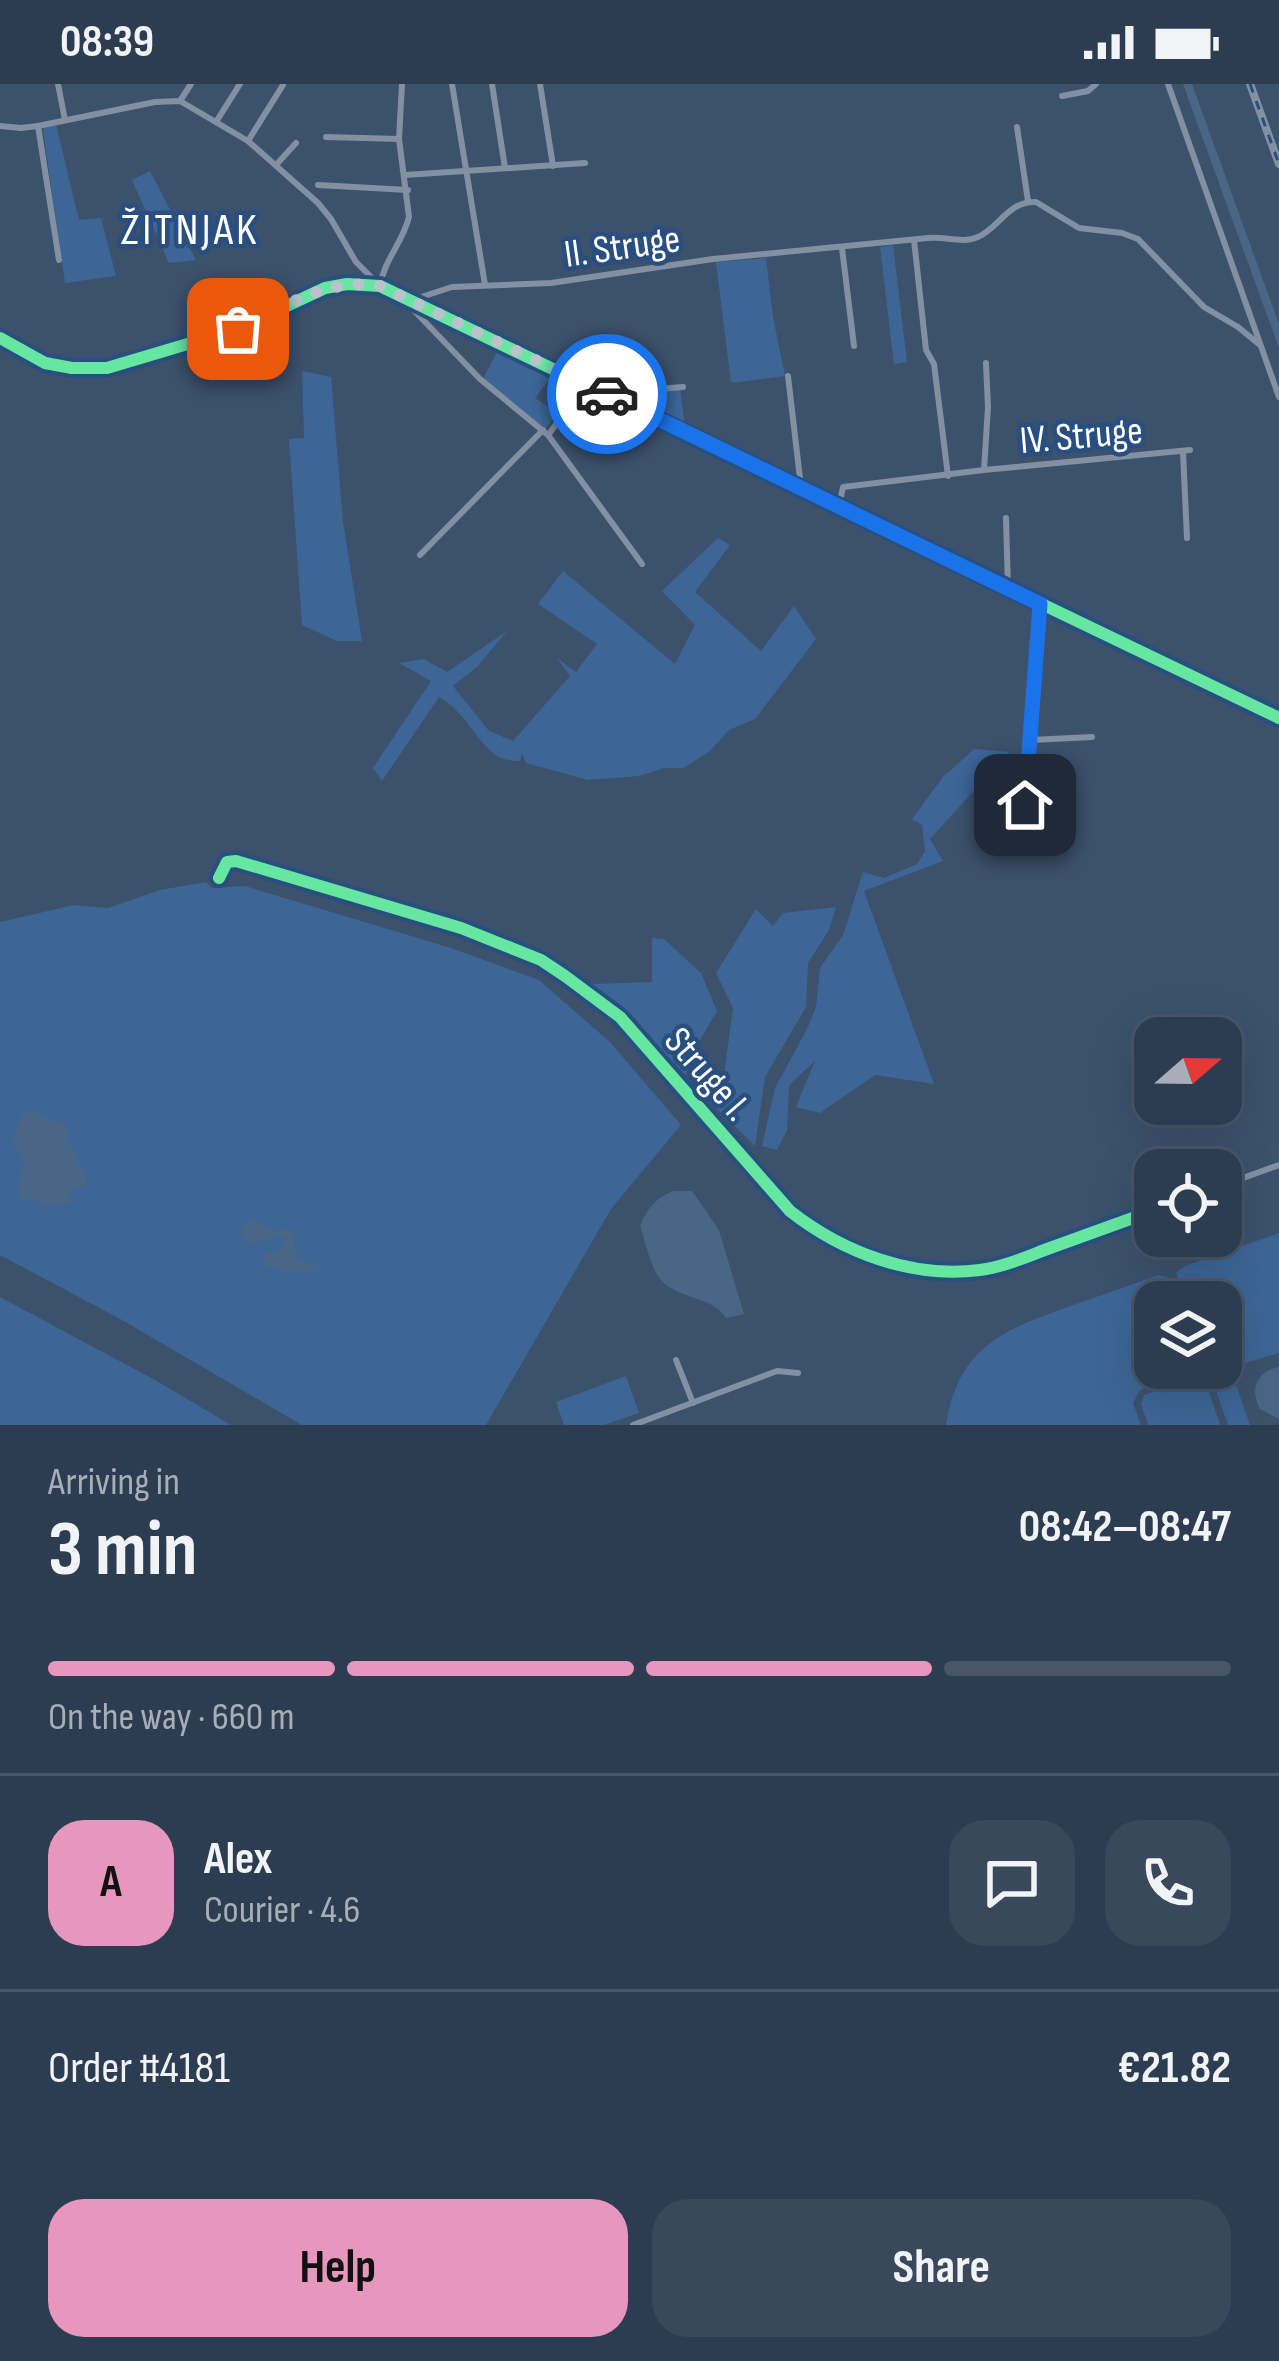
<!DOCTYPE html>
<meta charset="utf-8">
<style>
:root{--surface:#2d3d51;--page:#39485b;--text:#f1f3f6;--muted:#a7aeb7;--line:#485668;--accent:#e797bd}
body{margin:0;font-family:"Sofia Sans Condensed",sans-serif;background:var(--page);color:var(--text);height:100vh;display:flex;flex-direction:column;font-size:45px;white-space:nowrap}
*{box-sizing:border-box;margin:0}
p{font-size:39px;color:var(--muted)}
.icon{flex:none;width:66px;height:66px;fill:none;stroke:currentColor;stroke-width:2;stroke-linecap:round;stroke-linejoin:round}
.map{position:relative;height:1341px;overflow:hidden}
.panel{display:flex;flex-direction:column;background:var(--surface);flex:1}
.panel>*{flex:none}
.needle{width:78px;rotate:70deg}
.fabs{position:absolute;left:1134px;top:933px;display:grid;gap:24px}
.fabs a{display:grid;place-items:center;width:108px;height:108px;border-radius:24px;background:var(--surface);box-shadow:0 12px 48px #0002,0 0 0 3px var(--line);font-size:60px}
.pin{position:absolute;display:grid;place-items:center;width:102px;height:102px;color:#fff;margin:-51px;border-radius:24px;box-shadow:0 6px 18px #0006}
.courier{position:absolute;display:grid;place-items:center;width:120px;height:120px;margin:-60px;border:9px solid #1a73e8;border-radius:50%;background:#fff;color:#222;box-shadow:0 3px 15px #0007}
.overview em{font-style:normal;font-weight:700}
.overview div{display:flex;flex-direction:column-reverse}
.overview{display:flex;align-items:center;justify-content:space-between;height:204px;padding:0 48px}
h1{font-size:78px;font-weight:700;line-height:90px}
.bar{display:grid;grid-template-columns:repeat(4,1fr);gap:18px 12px;align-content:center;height:144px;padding:0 48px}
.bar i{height:15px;border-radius:9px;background:var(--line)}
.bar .selected{background:var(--accent)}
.bar p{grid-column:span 4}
.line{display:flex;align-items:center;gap:30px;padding:0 48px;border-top:3px solid var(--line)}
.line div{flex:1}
.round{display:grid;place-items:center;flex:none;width:126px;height:126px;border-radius:36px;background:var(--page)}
.primary-button{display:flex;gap:24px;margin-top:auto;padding:24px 48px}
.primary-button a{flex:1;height:138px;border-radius:36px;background:var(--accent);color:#111;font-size:48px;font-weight:700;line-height:138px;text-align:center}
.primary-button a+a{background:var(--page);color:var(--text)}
.status{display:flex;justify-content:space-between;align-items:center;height:84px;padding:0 60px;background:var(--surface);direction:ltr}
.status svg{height:33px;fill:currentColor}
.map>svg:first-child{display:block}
.green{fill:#3d6596}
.water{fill:#4a6687}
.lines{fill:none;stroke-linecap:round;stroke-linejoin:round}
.minor{stroke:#8290a2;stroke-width:6}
.rail-casing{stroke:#8291a2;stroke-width:8}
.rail{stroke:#284f80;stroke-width:3;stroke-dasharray:9;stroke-linecap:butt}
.cycleway-casing{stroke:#284f80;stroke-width:20}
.cycleway{stroke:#66e7a1;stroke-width:12}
.done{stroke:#bbc2cc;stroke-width:12;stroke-dasharray:0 21.6}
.route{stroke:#1a73e8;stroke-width:15}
.labels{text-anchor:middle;stroke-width:9;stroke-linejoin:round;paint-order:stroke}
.street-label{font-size:39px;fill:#fff;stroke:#284f80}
.quarter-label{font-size:45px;letter-spacing:3px;fill:#fff;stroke:#284f80}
</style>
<div class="status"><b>08:39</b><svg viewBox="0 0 49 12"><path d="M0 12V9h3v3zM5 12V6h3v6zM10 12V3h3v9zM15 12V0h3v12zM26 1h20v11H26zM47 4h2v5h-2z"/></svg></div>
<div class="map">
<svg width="1279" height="1341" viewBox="0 0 1279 1341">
<rect width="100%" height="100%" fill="#3c516c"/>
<g class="green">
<path d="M56,40l23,96 22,-2 15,58 -51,7 -22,-153 3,-3z"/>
<path d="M150,87l46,89 -27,3 -37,-83z"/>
<path d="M893,161l14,117 -13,2 -14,-117z"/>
<path d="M766,174l7,59 12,59 -54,7 -15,-121z"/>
<path d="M500,262l54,27 -19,25 23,15 -13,16 -62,-50z"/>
<path d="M302,287l29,6 12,145 19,119h-25l-35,-16 -13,-186 15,-1z"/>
<path d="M680,304l5,39 -64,-30 2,-4z"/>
<path d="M718,454l12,7 -35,47 66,59 33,-45 22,33 -61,80 -26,11 -20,22 -26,16h-19l-25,8 -51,4 -62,-17 -4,-10 -2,8c-6,0 -16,-1 -21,-4 -23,-14 -32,-44 -60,-60l-57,84 -9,-13 58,-87 -32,-18 25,-4 23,13 60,-41 -30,36 -24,19 36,45 24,10 57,-65 -13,-18 19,14 21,-28 -59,-40 25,-33 112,93 20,-39 -33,-34z"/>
<path d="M974,665l35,3 -79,87 13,22 -79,30 70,193 -59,-9 -55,38 -24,-6 19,-46 -26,24 -2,45 -10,20 -15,-4 13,-58 32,-59 9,-22 4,-39 23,-33 20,-63 21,6 33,-14 8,-13 -3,-26 -10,-6 31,-42z"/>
<path d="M206,798l6,6 33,-2 206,62 88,32 72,63 70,82 -70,84 -125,216h-184l-180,-105 -122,-65v-333l74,-17 34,3 52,-18z"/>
<path d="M836,823l-7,23 -21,33 -2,44 -41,70 -10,69 -57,-56 23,7 12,-89 -17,-35 40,-64 17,17 10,-13z"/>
<path d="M652,854l12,1 37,34 16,38 -24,41 -7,23 -94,-91 60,-2z"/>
<path d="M1279,1149v120l-44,13 -9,-9 11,-7 -16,-48h-7l1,-4 -20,-9 -6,10 -4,2 -9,-28 9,-7z"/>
<path d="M1159,1191l10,3 9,24h-23v66h41l-56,22 -7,13 8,22h-195c12,-77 56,-95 122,-118 30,-11 60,-21 91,-32z"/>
<path d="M0,1213l155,83 76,45h-231z"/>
<path d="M626,1292l13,37 -35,12h-40l-8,-23z"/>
<path d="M1196,1293l9,3 15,45h-72l-7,-21 3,-9z"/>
<path d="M1230,1295l6,6 14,40h-22l-12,-34 3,-9z"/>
</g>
<g class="water">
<path d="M1183,0h9l87,240v24z"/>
<path d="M28,1025l10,3 3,5 6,-2 6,8 11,-2c4,14 13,45 23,54l-2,11 -12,3 -5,5 6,8 -28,4 -8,-5 -19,-3c-2,-15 8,-30 2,-44 -2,-5 -7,-9 -9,-15l8,-21z"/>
<path d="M674,1107h18l27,39 25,84 -18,4c-13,-22 -47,-18 -65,-38 -11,-13 -15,-37 -21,-54 8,-18 15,-28 34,-35z"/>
<path d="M254,1134l19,13 17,-3 5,5 -1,14 4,12 19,8 5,4 -38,1 -6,-5h-12l-2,-12 13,-5 10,-12 -8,-4 -7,5 -26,5c-9,-11 -3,-20 8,-26z"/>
<path d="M1279,1283v52l-19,-10c-11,-20 -3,-38 19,-42z"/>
</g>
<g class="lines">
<g class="minor">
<path d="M58,0l7,36"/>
<path d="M452,0l33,201"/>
<path d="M492,0l13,84"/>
<path d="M540,0l13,82"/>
<path d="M1168,0l111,313"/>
<path d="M1062,12l26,-5 8,-7"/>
<path d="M180,17l11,-17"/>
<path d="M216,38l24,-38"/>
<path d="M0,42l21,2 17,-2 117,-24 25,-1 68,40 70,62 13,16 25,43 21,21"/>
<path d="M38,42l21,134"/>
<path d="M1017,43l11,74"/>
<path d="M326,53l73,2"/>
<path d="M248,57l35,-56"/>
<path d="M276,81l20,-22"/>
<path d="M405,91l180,-12"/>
<path d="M318,101l90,5"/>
<path d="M914,156l12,110 8,14 14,112"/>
<path d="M842,164l12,98"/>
<path d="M380,202c4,-26 23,-44 29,-69l-10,-78 3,-55"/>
<path d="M403,215l77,80 68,56 94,129"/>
<path d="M412,216l40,-13 99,-4 162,-24 215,-21c17,-2 34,6 50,-1 22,-10 30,-36 58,-35l43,26 43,5 16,6 66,68 34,20 22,18"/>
<path d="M0,254l45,25 27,5h35l131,-39 87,-41 22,-4 33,2 899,432"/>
<path d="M788,292l13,111"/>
<path d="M609,309l74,-6"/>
<path d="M549,350l37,-51"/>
<path d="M1183,368l4,86"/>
<path d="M984,386l4,-63 -2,-44"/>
<path d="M839,422l4,-19 141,-17 206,-20"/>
<path d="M1006,434l2,71"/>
<path d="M420,471l123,-125"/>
<path d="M1031,656l61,-3"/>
<path d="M1025,721l15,-201"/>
<path d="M219,794l8,-16 9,-1 225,67 80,32 24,16 55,41 170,194c52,41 122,68 190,59 24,-3 48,-14 70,-22 35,-13 70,-25 105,-38"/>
<path d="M1221,1102l58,-21"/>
<path d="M676,1276l17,43"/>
<path d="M633,1341l144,-54 21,2"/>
</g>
<defs>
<path id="rail" d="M1250,0l29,80"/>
</defs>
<use href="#rail" class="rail-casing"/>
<use href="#rail" class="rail"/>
<defs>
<g id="cycleway">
<path d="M0,254l45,25 27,5h35l131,-39 87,-41 22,-4 33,2 899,432"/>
<path d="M219,794l8,-16 9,-1 225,67 80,32 24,16 55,41 170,194c52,41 122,68 190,59 24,-3 48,-14 70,-22 35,-13 70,-25 105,-38"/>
</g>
</defs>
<use href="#cycleway" class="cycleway-casing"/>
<use href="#cycleway" class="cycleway"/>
</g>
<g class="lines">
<path class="done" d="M238,245c46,-22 89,-52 142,-43l227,108"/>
<path class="route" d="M607,310l433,210 -15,201"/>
</g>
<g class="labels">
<g class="street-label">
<text transform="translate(622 161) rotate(-8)" y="14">II. Struge</text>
<text transform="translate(1081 350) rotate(-5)" y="14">IV. Struge</text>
<text transform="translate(709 989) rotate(49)" y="14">Struge I.</text>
</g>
<g class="quarter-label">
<text x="190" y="160">ŽITNJAK</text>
</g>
</g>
</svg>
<div class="fabs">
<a><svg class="needle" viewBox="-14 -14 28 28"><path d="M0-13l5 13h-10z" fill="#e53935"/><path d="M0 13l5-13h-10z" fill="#a7aeb7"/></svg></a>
<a><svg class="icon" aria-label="locate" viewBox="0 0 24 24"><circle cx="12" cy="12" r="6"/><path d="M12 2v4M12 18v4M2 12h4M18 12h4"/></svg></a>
<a><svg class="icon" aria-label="layers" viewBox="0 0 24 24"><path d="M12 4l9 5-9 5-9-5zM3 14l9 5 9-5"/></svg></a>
</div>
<div class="pin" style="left:238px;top:245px;background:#ea580c"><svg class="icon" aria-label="bag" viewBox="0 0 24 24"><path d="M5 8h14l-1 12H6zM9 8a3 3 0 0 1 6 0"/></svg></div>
<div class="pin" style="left:1025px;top:721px;background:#1f2937"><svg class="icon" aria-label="home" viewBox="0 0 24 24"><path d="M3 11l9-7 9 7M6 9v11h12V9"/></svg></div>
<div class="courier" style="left:607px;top:310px"><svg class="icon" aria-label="car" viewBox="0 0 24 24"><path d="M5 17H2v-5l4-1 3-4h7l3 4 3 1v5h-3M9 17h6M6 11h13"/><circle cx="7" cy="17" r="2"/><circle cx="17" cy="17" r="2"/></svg></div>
</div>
<section class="panel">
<div class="overview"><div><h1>3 min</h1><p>Arriving in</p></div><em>08:42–08:47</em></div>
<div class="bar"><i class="selected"></i><i class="selected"></i><i class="selected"></i><i></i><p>On the way · 660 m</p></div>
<div class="line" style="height:216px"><b class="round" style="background:var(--accent);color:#111">A</b><div><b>Alex</b><p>Courier · 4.6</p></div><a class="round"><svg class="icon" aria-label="chat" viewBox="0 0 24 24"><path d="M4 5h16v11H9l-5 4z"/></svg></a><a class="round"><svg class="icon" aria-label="phone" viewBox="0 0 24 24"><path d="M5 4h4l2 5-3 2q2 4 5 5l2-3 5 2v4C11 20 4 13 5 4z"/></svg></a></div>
<div class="line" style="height:156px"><div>Order #4181</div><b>€21.82</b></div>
<div class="primary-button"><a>Help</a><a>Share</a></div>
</section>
